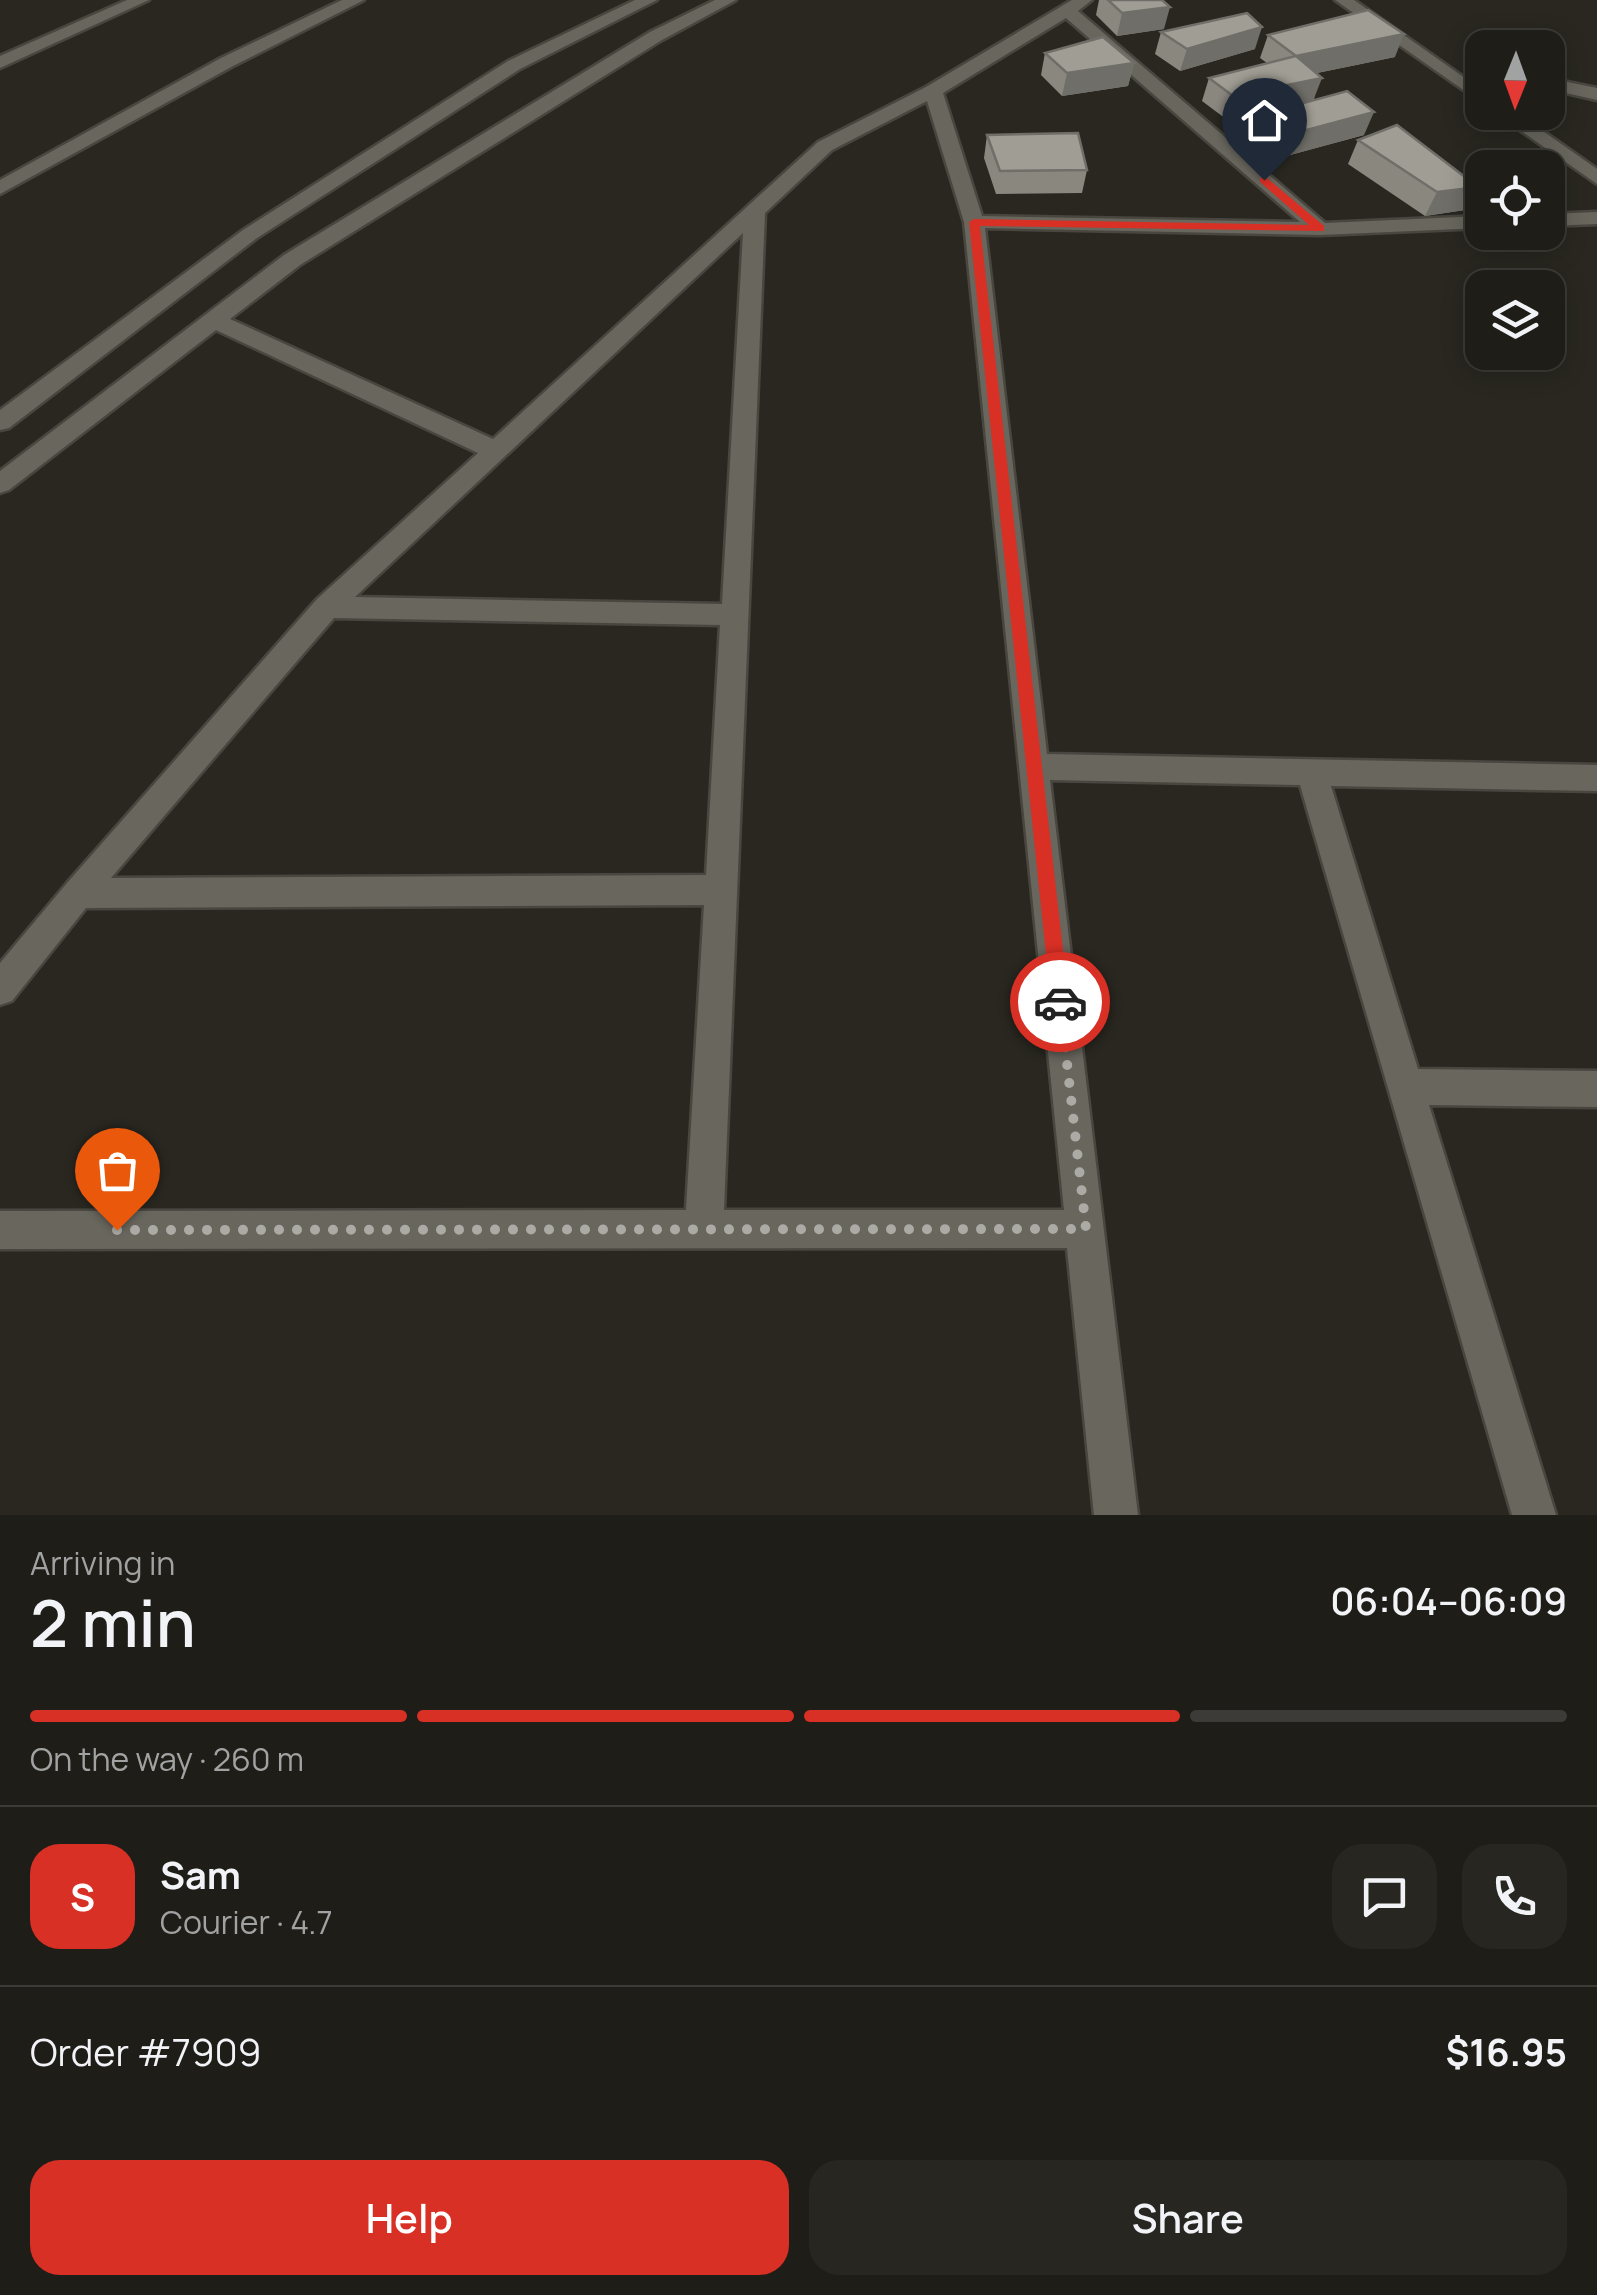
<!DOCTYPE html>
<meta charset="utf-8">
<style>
:root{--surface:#1f1d18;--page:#272621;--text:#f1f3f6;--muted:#a1a2a2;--line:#3c3b37;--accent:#d93025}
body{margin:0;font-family:Manrope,sans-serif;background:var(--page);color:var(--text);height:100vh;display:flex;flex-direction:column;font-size:38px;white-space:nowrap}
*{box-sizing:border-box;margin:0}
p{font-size:32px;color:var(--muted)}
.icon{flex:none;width:55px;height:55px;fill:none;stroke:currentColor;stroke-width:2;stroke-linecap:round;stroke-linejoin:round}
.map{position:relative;height:1515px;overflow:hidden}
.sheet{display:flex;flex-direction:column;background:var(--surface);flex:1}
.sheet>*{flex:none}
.needle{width:65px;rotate:181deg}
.tools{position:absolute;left:1465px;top:30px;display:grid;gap:20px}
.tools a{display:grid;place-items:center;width:100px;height:100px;border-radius:20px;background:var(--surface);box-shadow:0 5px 25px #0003,0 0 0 2px var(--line);font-size:50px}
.pin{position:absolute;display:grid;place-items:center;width:85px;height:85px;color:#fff;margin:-102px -42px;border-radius:50% 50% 50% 0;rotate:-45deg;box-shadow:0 0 10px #0007}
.pin .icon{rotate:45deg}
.courier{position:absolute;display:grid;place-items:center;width:100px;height:100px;margin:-50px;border:8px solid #d93025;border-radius:50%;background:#fff;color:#222;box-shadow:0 2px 12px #0007}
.headline em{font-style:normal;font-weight:600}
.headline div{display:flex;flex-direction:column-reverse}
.headline{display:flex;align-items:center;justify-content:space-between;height:170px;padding:0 30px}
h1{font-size:65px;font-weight:600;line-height:75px}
.bar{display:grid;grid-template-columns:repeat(4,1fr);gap:15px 10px;align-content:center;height:120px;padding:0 30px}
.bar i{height:12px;border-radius:8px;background:var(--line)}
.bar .current{background:var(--accent)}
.bar p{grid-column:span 4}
.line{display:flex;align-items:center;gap:25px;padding:0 30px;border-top:2px solid var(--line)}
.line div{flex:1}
.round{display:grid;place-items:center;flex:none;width:105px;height:105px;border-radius:30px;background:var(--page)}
.primary-button{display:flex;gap:20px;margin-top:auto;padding:20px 30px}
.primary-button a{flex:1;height:115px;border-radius:30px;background:var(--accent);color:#fff;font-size:40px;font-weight:600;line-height:115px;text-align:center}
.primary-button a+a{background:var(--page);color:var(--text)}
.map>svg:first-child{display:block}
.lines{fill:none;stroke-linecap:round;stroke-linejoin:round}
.street-casing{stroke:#48463f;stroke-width:5}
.street{fill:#68665d;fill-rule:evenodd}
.wall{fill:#8a877f}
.shaded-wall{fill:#706e68}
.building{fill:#a09d94;stroke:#706e68;stroke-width:2.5}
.route{fill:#d93025}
.done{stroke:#acaaa4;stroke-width:10;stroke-dasharray:0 18}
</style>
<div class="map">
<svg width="1597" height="1515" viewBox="0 0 1597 1515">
<rect width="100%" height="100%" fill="#292720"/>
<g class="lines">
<defs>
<g id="street">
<path d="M127,0h22l-149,68v-12z"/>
<path d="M342,0h22l-131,66 -233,128v-14l221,-122z"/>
<path d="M635,0h22l-137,69 -263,169 -248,190 -9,2v-20l243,-180 265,-169z"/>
<path d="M715,0h21l-74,40 -362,225 -70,54 263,120 325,-297 108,-55 146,-87h20l-14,11 247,212 157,-7v12l-162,7 -335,-7 62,526 550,11v26l-266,-5 87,283 179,2v36l-168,-2 127,410h-44l-212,-730 -250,-5 88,735h-44l-27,-267 -1067,1v-38l686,-1 18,-305 -618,3 -74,93 -12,4v-42l67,-80 250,-284 161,-146 -262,-123 -207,160 -9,3v-22l284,-216 366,-223zM1066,18l234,204 -318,-6 -39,-123zM927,101l37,121 100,988h-340l41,-997 67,-63zM743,233l-21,371 -367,-7zM334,618l386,7 -14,250 -595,3z"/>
<path d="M1335,0h19l128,90v13z"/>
<path d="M1548,78l49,10v12l-49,-11z"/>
<path d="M1494,112h22l81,57v15z"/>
<path d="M1597,212v12l-49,2v-12z"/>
</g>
</defs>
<use href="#street" class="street-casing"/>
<use href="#street" class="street"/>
</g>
<g class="wall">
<path d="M1099,0h63l2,29 -47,7 -21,-21z"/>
<path d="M1161,32l94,17 -75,22 -25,-17z"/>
<path d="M1268,35l127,22 -78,16 -3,27 50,35 -85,23 -27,-20 8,-23 48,-13 -82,17 -24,-18 7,-23 58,-15 -7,-5z"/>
<path d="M1045,53l89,10 -6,23 -66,10 -21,-21z"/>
<path d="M987,135l100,35 -5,23 -86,1 -12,-36z"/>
<path d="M1358,140l107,70 -40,6 -77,-52z"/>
</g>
<g class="shaded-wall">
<path d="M1170,7l-6,22 -47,7 5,-23z"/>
<path d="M1262,27l-7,22 -75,22 7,-22z"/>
<path d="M1404,34l-9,23 -107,22 8,-23z"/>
<path d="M1134,63l-6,23 -66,10 5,-23z"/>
<path d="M1322,78l-9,23 -87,18 7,-23z"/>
<path d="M1374,112l-10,23 -85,23 9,-23z"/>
<path d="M1478,187l-13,23 -40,6 12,-24z"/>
</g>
<g class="building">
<path d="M1108,0h54l8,7 -48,6z"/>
<path d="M1368,10l36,24 -108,22 26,22 -89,18 -24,-18 87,-22 -28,-21z"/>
<path d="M1247,13l15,14 -75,22 -26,-17z"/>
<path d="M1103,37l31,26 -67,10 -22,-20z"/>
<path d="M1347,91l27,21 -86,23 -28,-20z"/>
<path d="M1397,125l81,62 -41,5 -79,-52z"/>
<path d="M1078,133l9,37 -87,1 -13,-36z"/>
</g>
<path class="route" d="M1260,178h7l57,48v5l-344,-5 89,776 -9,9 -9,-9 -82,-780 5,-3 335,6 -49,-43z"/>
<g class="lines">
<path class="done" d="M117,1230l969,-1 -26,-227"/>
</g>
</svg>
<div class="tools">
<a><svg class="needle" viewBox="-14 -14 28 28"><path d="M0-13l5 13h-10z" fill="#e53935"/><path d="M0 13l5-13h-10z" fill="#a1a2a2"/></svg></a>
<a><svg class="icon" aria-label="locate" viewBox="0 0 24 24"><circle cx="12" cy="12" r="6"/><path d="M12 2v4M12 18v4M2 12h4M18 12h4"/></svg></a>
<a><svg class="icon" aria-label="layers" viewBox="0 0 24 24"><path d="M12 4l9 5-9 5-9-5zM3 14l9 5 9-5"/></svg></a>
</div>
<div class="pin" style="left:117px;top:1230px;background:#ea580c"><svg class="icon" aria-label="bag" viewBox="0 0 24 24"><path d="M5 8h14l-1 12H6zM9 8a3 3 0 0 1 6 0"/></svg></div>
<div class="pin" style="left:1264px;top:180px;background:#1f2937"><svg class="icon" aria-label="home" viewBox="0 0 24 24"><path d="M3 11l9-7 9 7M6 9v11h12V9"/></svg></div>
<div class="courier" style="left:1060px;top:1002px"><svg class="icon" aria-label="car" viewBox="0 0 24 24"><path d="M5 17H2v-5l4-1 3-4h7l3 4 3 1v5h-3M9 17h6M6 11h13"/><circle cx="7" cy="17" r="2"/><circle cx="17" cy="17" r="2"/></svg></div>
</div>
<section class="sheet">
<div class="headline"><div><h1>2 min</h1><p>Arriving in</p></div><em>06:04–06:09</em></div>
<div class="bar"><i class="current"></i><i class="current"></i><i class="current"></i><i></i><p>On the way · 260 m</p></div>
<div class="line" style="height:180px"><b class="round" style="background:var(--accent);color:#fff">S</b><div><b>Sam</b><p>Courier · 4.7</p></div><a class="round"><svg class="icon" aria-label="chat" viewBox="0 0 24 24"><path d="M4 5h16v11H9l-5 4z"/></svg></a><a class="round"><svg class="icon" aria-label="phone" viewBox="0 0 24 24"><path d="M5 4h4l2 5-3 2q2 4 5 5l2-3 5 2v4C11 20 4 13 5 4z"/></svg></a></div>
<div class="line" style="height:130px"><div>Order #7909</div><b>$16.95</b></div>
<div class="primary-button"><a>Help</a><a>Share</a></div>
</section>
